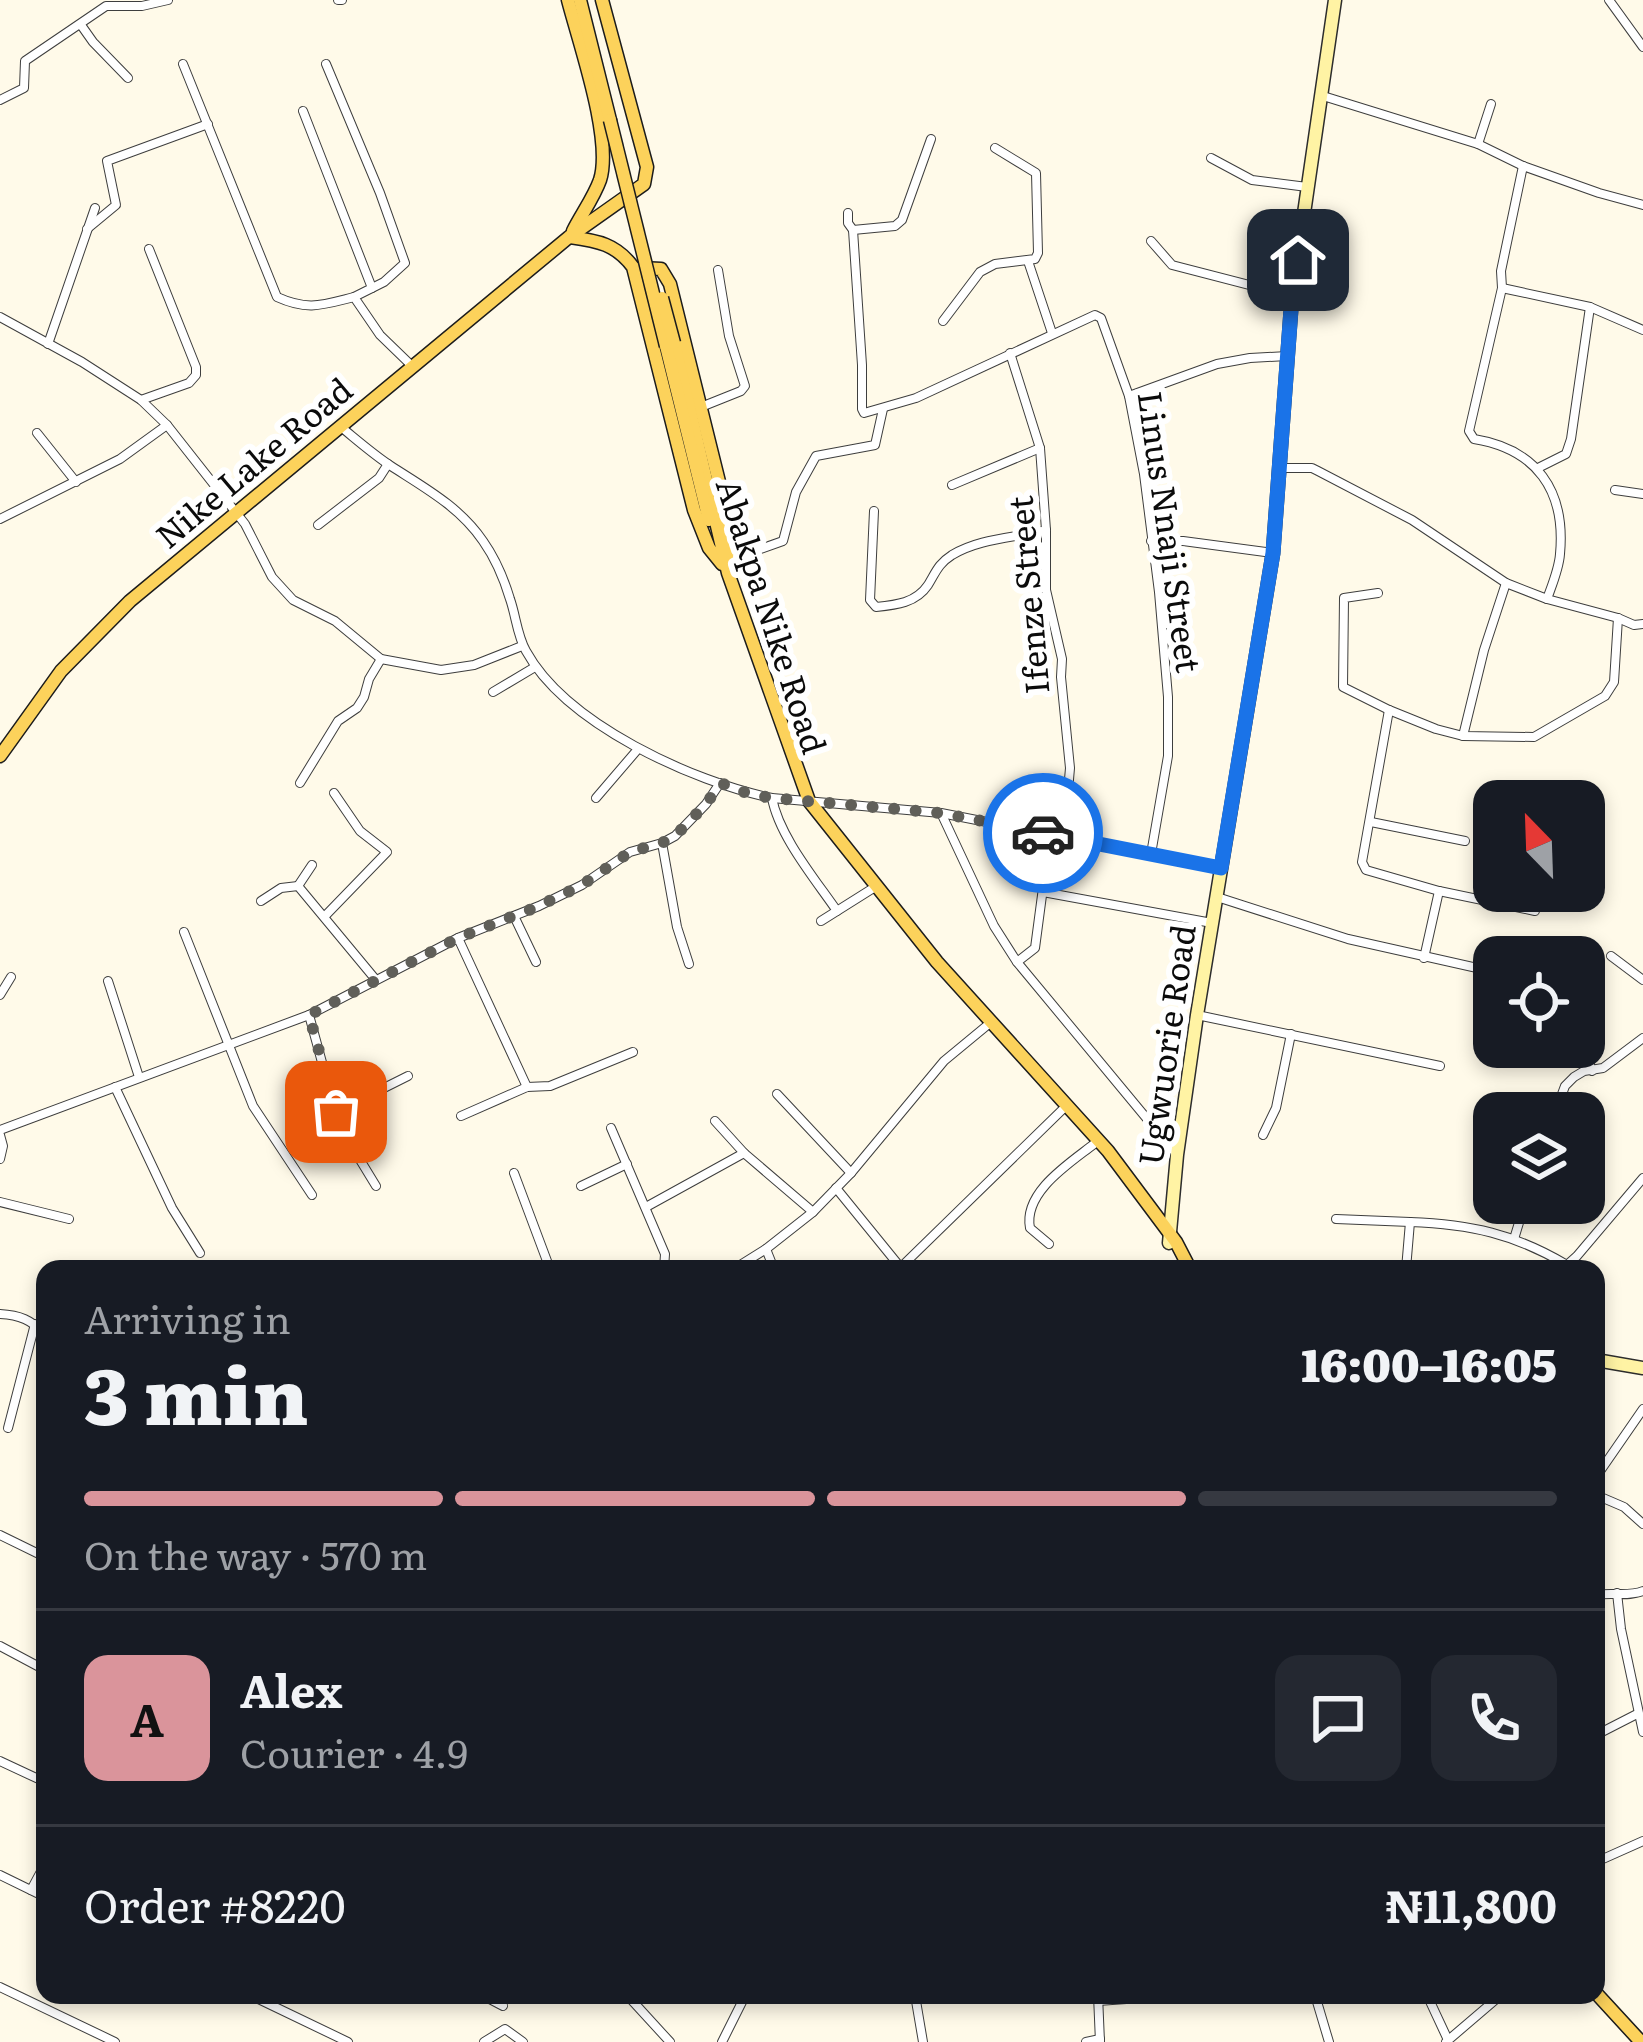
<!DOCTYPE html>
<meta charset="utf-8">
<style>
:root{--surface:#171b24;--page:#242831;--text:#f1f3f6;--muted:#9ea1a6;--line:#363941;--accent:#da949b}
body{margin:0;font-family:Literata,serif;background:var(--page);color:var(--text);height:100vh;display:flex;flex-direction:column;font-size:45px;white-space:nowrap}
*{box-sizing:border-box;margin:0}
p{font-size:39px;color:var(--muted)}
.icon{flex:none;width:66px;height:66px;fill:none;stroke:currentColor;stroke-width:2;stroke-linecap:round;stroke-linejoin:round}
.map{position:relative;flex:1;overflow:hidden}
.drawer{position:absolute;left:36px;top:1260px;width:1569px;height:744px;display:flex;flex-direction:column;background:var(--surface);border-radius:24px;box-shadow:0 6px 18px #0003}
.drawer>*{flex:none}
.needle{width:78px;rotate:337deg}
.controls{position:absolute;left:1473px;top:780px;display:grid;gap:24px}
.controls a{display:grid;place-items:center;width:132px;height:132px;border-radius:24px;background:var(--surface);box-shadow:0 6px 18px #0003;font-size:60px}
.pin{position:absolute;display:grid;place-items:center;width:102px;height:102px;color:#fff;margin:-51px;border-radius:24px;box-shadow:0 6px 18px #0006}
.courier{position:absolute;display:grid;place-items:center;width:120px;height:120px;margin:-60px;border:9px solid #1a73e8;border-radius:50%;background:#fff;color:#222;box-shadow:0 3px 15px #0007}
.overview em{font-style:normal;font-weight:800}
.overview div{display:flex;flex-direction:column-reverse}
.overview{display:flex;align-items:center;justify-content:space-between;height:204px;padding:0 48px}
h1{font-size:78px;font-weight:800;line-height:90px}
.bar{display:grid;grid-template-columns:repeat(4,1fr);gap:18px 12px;align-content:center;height:144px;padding:0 48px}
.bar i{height:15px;border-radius:9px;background:var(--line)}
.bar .current{background:var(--accent)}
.bar p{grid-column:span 4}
.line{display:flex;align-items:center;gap:30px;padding:0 48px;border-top:3px solid var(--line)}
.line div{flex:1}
.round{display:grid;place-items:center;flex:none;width:126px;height:126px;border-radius:24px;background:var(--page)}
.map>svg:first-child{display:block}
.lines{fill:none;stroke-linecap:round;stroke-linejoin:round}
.street-casing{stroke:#3e3e3e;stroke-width:10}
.secondary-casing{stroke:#2d2d2d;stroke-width:15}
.primary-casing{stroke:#1c1c1c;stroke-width:15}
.street{stroke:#fff;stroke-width:8}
.secondary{stroke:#fff3a4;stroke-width:12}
.primary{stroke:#fcd25b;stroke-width:12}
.primary-bridge-casing{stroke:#1c1c1c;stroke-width:15;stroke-linecap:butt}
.primary-bridge{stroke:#fcd25b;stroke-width:12}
.done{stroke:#605f59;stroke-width:12;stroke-dasharray:0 21.6}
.route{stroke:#1a73e8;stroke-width:15}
.labels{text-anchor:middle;stroke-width:12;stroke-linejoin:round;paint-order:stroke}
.street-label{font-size:33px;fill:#0b0b0b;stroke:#fff}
</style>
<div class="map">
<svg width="1643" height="2042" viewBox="0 0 1643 2042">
<rect width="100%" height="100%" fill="#fffae9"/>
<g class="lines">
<defs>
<g id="street">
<path d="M338,0h4"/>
<path d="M1609,0l34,47"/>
<path d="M81,25l12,17 35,36"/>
<path d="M183,64l94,233c31,14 45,8 77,0l26,38 32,31"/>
<path d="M326,64l54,129 25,70 -21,19 -12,6"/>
<path d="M1323,96l155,48 45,22 76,27 44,12"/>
<path d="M0,100l24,-12 1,-27 81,-55h36l26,-6"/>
<path d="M303,111l69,177 -18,9"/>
<path d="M1478,144l13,-40"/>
<path d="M1211,158l41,22 55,7"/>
<path d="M1523,166l-22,105 1,17 -33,143 5,8c62,10 92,51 86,115 -1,15 -8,31 -13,45"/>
<path d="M848,213v10l5,7 9,135v44l2,4 52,-15 179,-83 6,3 28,78 15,78 15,118 9,105v59l-17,98"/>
<path d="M87,229l29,-24 -9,-44 101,-37"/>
<path d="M853,230l42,-4 7,-6 29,-81"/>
<path d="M1151,241l21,24 120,31"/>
<path d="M1028,261l24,72"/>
<path d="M1502,288l88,19 53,23"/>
<path d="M0,317l82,45 59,38 26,25 78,99 27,53 21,23 42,21 46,38 60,11 33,-5 48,-19"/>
<path d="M943,321l37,-49 15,-8 40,-5 3,-6 -2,-80 -41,-25"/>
<path d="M48,344l47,-136"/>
<path d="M1010,353l30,95 6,82v60l16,69 -1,18 9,91 -6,68"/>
<path d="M1129,396l88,-32 33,-6 37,-2"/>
<path d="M141,400l48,-17 7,-8v-8l-47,-118"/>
<path d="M701,407l40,-16 4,-5 -16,-50 -11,-66"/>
<path d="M341,427c16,13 33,28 50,39 34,22 69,41 92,75 12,17 21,38 27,58 6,17 7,36 16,52 40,73 167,131 246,147l169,15 280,55"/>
<path d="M37,433l39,49"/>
<path d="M1280,468h32l6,3 94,49 94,63 41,16 71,19 16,7 9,-1"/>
<path d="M1538,468l28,-14 5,-15 19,-132"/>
<path d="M952,485l88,-37"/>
<path d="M1615,490l28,4"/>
<path d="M874,511l-4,89 6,7c20,-2 40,-4 52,-22 8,-13 10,-21 24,-30 28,-17 63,-17 94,-25"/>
<path d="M0,519l120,-60 47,-34"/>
<path d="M318,525l61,-47 9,-14"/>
<path d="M1151,541h32l90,12"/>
<path d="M729,560l54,-19 13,-49 20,-36 59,-11 8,-36"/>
<path d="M1378,593l-34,5 -1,89 46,23 47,19 27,7 71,1 71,-41 9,-14 4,-64"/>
<path d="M493,692l42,-25"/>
<path d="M1389,710l-27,152 4,8 73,21 96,20"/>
<path d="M1463,736l21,-86 22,-67"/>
<path d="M300,783l38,-62 19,-13 7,-11 5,-18 12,-20"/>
<path d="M596,798l42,-49"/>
<path d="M772,798c7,38 43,81 65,113"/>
<path d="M942,815l52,111 23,36 160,193"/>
<path d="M1371,822l94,19"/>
<path d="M662,843l15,84 12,37"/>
<path d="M298,886l14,-21"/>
<path d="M1043,892l169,31"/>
<path d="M1217,897l131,42 138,31"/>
<path d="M261,901l20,-13 17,-2 78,94"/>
<path d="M325,916l62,-64 -27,-21 -26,-38"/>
<path d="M514,916l22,46"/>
<path d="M821,921l54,-34"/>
<path d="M184,932l69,174 59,89"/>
<path d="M458,938l69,149"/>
<path d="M1611,956l32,24"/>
<path d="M1424,958l15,-67"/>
<path d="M1017,962l18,-14 15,-113"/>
<path d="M108,981l31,96"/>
<path d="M0,995l11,-18"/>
<path d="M309,1015l28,102 14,28 25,41"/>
<path d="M1197,1015l243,51"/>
<path d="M1584,1017l12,-9"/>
<path d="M1584,1047l8,24"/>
<path d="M115,1087l57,121 28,45"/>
<path d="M777,1094l74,79"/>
<path d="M336,1112l72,-36"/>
<path d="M1555,1113l10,-27 9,-9 10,-6 19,-3 40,-30"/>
<path d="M461,1116l66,-29 23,-1 83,-34"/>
<path d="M611,1128l54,126 -1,15"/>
<path d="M0,1130l309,-115 149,-77 81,-32 43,-21 48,-33 32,-9 13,-7 31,-32 14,-21"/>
<path d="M0,1135l3,11 -3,13"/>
<path d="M1263,1135l13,-27 15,-74"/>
<path d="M744,1153l69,59"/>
<path d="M514,1173l36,96"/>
<path d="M581,1186l46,-22"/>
<path d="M836,1188l65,80"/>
<path d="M0,1202l69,17"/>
<path d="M646,1207l98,-54 -29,-32"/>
<path d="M1336,1219l74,3"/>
<path d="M1514,1239l11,-36"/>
<path d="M1049,1244l-19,-16c-7,-36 40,-65 64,-84"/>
<path d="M766,1249l8,20"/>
<path d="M1567,1265l10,-9 66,-78"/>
<path d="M900,1268l162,-158"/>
<path d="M111,1269l6,-4 6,4"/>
<path d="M734,1269l32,-20 47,-37 38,-39 93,-112 46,-38"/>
<path d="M1406,1269l4,-47c60,2 105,12 157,43l1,4"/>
<path d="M0,1314c20,1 31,6 45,20"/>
<path d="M8,1428l27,-104"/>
<path d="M1596,1477l47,-68"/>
<path d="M1596,1495l28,12 19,17"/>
<path d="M0,1535l45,22"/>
<path d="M1617,1593l4,36 22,103"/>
<path d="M1596,1595c16,-3 33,2 47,-4"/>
<path d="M0,1646l45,24"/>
<path d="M1596,1735l41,-21"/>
<path d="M0,1761l45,21"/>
<path d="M1596,1862l47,-21"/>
<path d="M0,1875l45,22"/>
<path d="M31,1890l14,-26"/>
<path d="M0,1987l115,55"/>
<path d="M250,1995l98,47"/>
<path d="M482,1995l21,11"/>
<path d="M627,1995l43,47"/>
<path d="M915,1995l8,47"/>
<path d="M1098,1995l2,47"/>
<path d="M1315,1995l14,47"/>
<path d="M1427,1995l21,45"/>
<path d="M1098,2001l85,-6"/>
<path d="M484,2042l21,-13 18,13"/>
<path d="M722,2042l22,-44 21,-3"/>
<path d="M1086,2042l14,-3"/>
<path d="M1446,2042l55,-47"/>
</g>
<g id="secondary">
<path d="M1169,1243l8,-88 20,-140 76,-462 19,-257 43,-296"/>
<path d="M1596,1360l47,8"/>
</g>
<g id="primary">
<path d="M568,0c11,43 45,139 32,180 -6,17 -19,35 -27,51"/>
<path d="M580,0l30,120"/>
<path d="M570,237c28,4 46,7 63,30l61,243 15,38 13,16"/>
<path d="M641,268l20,1 9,15 55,222 6,38 -3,15"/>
<path d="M674,343l54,230 81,228 128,161 171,189 68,91 14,27"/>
<path d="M666,346l43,174"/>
<path d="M0,756l61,-85 69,-70 439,-364 75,-53 3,-17 -45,-167"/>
<path d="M1596,1993l45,49"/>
</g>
</defs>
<use href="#street" class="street-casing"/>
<use href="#secondary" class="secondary-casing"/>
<use href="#primary" class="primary-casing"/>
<use href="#street" class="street"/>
<use href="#secondary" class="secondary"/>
<use href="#primary" class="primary"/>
<defs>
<g id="primary-bridge">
<path d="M610,120l56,226"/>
<path d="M662,298l12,45"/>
</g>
</defs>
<use href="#primary-bridge" class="primary-bridge-casing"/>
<use href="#primary-bridge" class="primary-bridge"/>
</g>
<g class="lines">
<path class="done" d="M336,1112l-27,-97 149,-77 81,-32 43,-21 48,-33 32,-9 13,-7 31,-32 15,-21 28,11 23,4 169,15 102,20"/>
<path class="route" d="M1043,833l178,35 52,-315 19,-257 6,-36"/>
</g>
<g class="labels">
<g class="street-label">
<text transform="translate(254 463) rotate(-40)" y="12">Nike Lake Road</text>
<text transform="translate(1169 532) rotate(82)" y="12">Linus Nnaji Street</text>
<text transform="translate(1029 595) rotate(-95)" y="12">Ifenze Street</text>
<text transform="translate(771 616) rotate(72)" y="12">Abakpa Nike Road</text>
<text transform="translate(1167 1045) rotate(-82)" y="12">Ugwuorie Road</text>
</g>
</g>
</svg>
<div class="controls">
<a><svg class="needle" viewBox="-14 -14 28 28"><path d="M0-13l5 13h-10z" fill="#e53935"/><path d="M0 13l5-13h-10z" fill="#9ea1a6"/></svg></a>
<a><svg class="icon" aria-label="locate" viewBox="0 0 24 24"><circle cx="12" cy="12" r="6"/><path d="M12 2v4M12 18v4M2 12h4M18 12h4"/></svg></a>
<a><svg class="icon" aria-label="layers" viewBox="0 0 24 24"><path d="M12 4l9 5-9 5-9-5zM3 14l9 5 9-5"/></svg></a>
</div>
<div class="pin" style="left:336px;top:1112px;background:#ea580c"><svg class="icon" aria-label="bag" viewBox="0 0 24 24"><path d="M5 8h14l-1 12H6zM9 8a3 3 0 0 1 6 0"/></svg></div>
<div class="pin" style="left:1298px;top:260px;background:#1f2937"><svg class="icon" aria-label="home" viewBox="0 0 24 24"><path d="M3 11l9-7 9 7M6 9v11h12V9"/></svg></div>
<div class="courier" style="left:1043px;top:833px"><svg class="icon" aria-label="car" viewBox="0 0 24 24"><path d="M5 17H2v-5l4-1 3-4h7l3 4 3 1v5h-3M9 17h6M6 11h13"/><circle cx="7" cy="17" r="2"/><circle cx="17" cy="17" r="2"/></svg></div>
<section class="drawer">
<div class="overview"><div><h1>3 min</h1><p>Arriving in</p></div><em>16:00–16:05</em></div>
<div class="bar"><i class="current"></i><i class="current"></i><i class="current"></i><i></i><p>On the way · 570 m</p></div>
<div class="line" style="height:216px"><b class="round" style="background:var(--accent);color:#111">A</b><div><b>Alex</b><p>Courier · 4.9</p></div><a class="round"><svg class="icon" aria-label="chat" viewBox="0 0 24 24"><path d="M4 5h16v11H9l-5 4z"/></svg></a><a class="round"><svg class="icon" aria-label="phone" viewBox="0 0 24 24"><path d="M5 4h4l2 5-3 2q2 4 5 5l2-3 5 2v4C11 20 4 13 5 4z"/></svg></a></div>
<div class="line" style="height:156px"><div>Order #8220</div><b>₦11,800</b></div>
</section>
</div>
